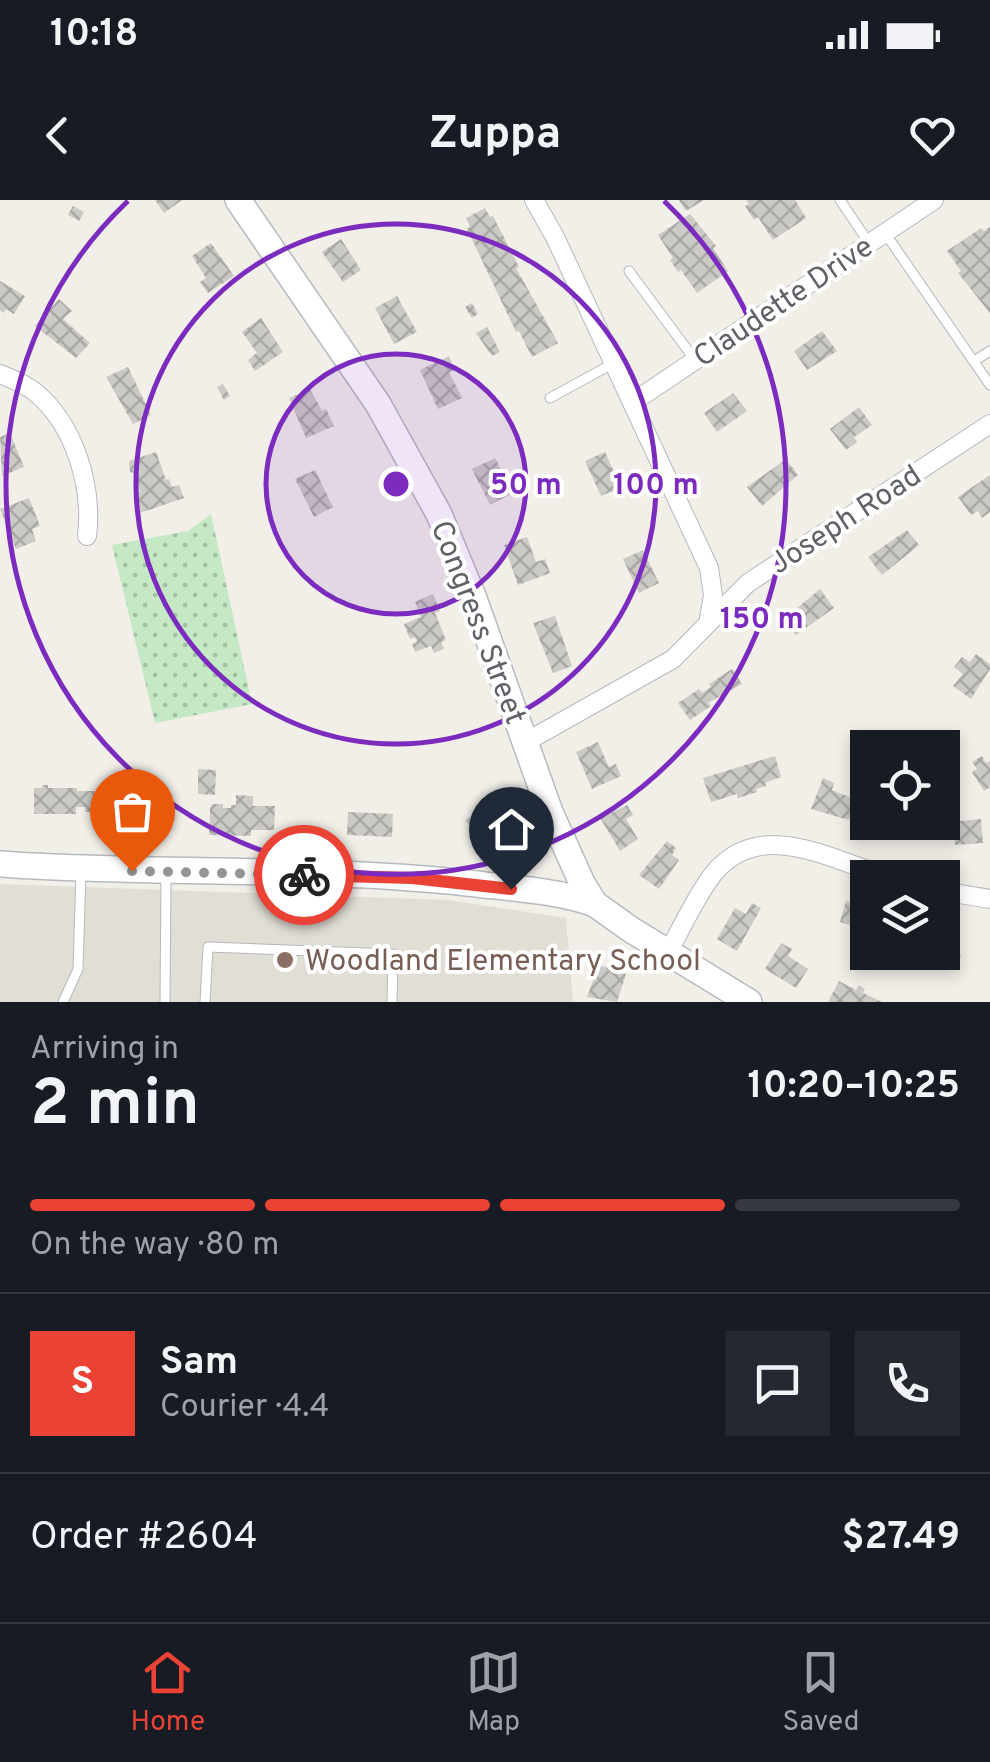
<!DOCTYPE html>
<meta charset="utf-8">
<style>
:root{--surface:#171b24;--page:#242831;--text:#f1f3f6;--muted:#9ea1a6;--line:#363941;--accent:#ea4335}
body{margin:0;font-family:Overpass,sans-serif;background:var(--page);color:var(--text);height:100vh;display:flex;flex-direction:column;font-size:38px;white-space:nowrap}
*{box-sizing:border-box;margin:0}
p{font-size:32px;color:var(--muted)}
.icon{flex:none;width:55px;height:55px;fill:none;stroke:currentColor;stroke-width:2;stroke-linecap:round;stroke-linejoin:round}
.map{position:relative;height:802px;overflow:hidden}
.side{display:flex;flex-direction:column;background:var(--surface);flex:1}
.side>*{flex:none}
.buttons{position:absolute;left:850px;top:530px;display:grid;gap:20px}
.buttons a{display:grid;place-items:center;width:110px;height:110px;border-radius:0px;background:var(--surface);box-shadow:0 5px 15px #0003;font-size:50px}
.pin{position:absolute;display:grid;place-items:center;width:85px;height:85px;color:#fff;margin:-102px -42px;border-radius:50% 50% 50% 0;rotate:-45deg;box-shadow:0 0 10px #0007}
.pin .icon{rotate:45deg}
.courier{position:absolute;display:grid;place-items:center;width:100px;height:100px;margin:-50px;border:8px solid #ea4335;border-radius:50%;background:#fff;color:#222;box-shadow:0 2px 12px #0007}
.head em{font-style:normal;font-weight:700}
.head div{display:flex;flex-direction:column-reverse}
.head{display:flex;align-items:center;justify-content:space-between;height:170px;padding:0 30px}
h1{font-size:65px;font-weight:700;line-height:75px}
.bar{display:grid;grid-template-columns:repeat(4,1fr);gap:15px 10px;align-content:center;height:120px;padding:0 30px}
.bar i{height:12px;border-radius:8px;background:var(--line)}
.bar .on{background:var(--accent)}
.bar p{grid-column:span 4}
.line{display:flex;align-items:center;gap:25px;padding:0 30px;border-top:2px solid var(--line)}
.line div{flex:1}
.round{display:grid;place-items:center;flex:none;width:105px;height:105px;border-radius:0px;background:var(--page)}
.status{display:flex;justify-content:space-between;align-items:center;height:70px;padding:0 50px;background:var(--surface);direction:ltr}
.status svg{height:28px;fill:currentColor}
header{display:flex;justify-content:space-between;align-items:center;height:130px;padding:0 30px;background:var(--surface);font-size:45px;font-weight:700}
.tab-bar{display:flex;justify-content:space-around;align-items:center;height:140px;border-top:2px solid var(--line);background:var(--surface);font-size:28px;color:var(--muted)}
.tab-bar a{display:grid;justify-items:center;gap:5px}
.tab-bar .on{color:var(--accent)}
.map>svg:first-child{display:block}
.education{fill:#e1ded6}
.grass{fill:url(#grass-dots)}
.building{fill:url(#building-cross-hatch)}
.lines{fill:none;stroke-linecap:round;stroke-linejoin:round}
.lane-casing{stroke:#b5b8bc;stroke-width:11}
.street-casing{stroke:#b5b8bc;stroke-width:20}
.secondary-casing{stroke:#b6babf;stroke-width:28}
.lane{stroke:#fff;stroke-width:9}
.street{stroke:#fff;stroke-width:18}
.secondary{stroke:#fff;stroke-width:25}
.done{stroke:#929495;stroke-width:10;stroke-dasharray:0 18}
.route{stroke:#ea4335;stroke-width:12}
.ring{fill:none;stroke:#7b2cbf;stroke-width:5}
.education-dot{fill:#8d6e63;stroke:#fff;stroke-width:4}
.labels{text-anchor:middle;stroke-width:8;stroke-linejoin:round;paint-order:stroke}
.street-label{font-size:30px;fill:#5f6368;stroke:#fff}
.education-label{font-size:30px;fill:#785e54;stroke:#fff;text-anchor:start}
.centre{fill:#7b2cbf;stroke:#fff;stroke-width:5}
.ring-label{font-size:30px;text-anchor:middle;font-weight:bold;fill:#7b2cbf;stroke:#fff;stroke-width:8;stroke-linejoin:round;paint-order:stroke}
</style>
<div class="status"><b>10:18</b><svg viewBox="0 0 49 12"><path d="M0 12V9h3v3zM5 12V6h3v6zM10 12V3h3v9zM15 12V0h3v12zM26 1h20v11H26zM47 4h2v5h-2z"/></svg></div>
<header><svg class="icon" aria-label="back" viewBox="0 0 24 24"><path d="M15 5l-7 7 7 7"/></svg>Zuppa<svg class="icon" aria-label="heart" viewBox="0 0 24 24"><path d="M12 20l-8-8c-3-5 5-10 8-4 3-6 11-1 8 4z"/></svg></header>
<div class="map">
<svg width="990" height="802" viewBox="0 0 990 802">
<defs>
<pattern id="grass-dots" width="8" height="8" patternUnits="userSpaceOnUse" patternTransform="scale(2.5)"><rect width="8" height="8" fill="#c5e8c5"/><path d="M2 2h.1M6 6h.1" fill="none" stroke="#a3c0a4" stroke-width="1.8" stroke-linecap="round"/></pattern>
<pattern id="building-cross-hatch" width="8" height="8" patternUnits="userSpaceOnUse" patternTransform="scale(2.5)"><rect width="8" height="8" fill="#cccac5"/><path d="M0 0l8 8M0 8l8-8" fill="none" stroke="#a9a8a4"/></pattern>
</defs>
<rect width="100%" height="100%" fill="#f1efe8"/>
<path class="education" d="M0,684l448,16 118,18 7,84h-573z"/>
<path class="grass" d="M211,314l41,190 -97,19 -43,-178 76,-14z"/>
<g class="building">
<path d="M155,0h27l-18,13z"/>
<path d="M679,0h25l-18,11z"/>
<path d="M746,0h49l11,18 -33,22 -15,-23 -4,3 -9,-14 4,-2z"/>
<path d="M73,6l11,6 -5,9 -11,-6z"/>
<path d="M485,8l5,9 3,-1 26,51 -3,1 42,75 -26,14 -13,-26 -3,1 -49,-103 3,-2 -4,-9z"/>
<path d="M690,14l26,32 -3,2 15,23 -31,22 -16,-23 -3,2 -8,-12 3,-2 -15,-23z"/>
<path d="M990,27v86l-32,-40 3,-2 -14,-20 34,-23 3,3z"/>
<path d="M341,39l20,31 -18,12 -21,-30z"/>
<path d="M211,43l23,33 -26,17 -8,-11 6,-4 -14,-22z"/>
<path d="M0,81l25,15 -11,18 -8,-5 -2,4 -4,-3z"/>
<path d="M397,96l20,36 -23,12 -19,-36z"/>
<path d="M59,99l13,12 -9,8 27,24 -14,15 -41,-32z"/>
<path d="M472,103l6,11 -6,4 -7,-11z"/>
<path d="M261,118l22,34 -28,19 -7,-11 9,-7 -15,-21z"/>
<path d="M487,127l13,25 -8,4 -16,-23z"/>
<path d="M822,131l15,20 -30,19 -13,-19z"/>
<path d="M449,156l6,14 -6,2 13,26 -24,11 -18,-39z"/>
<path d="M128,167l23,48 -18,9 -27,-47z"/>
<path d="M223,184l7,12 -6,4 -7,-13z"/>
<path d="M310,189l12,22 4,-2 8,17 -28,12 -17,-40z"/>
<path d="M733,193l14,18 -30,21 -13,-19z"/>
<path d="M859,207l13,18 -18,12 3,5 -11,8 -16,-21z"/>
<path d="M10,233l14,34 -22,9 -2,-39z"/>
<path d="M156,252l10,28 3,-1 3,8 7,-2 5,13 -44,15 -6,-19 6,-2 -6,-19 -4,-1 -1,-11z"/>
<path d="M605,252l16,35 -20,9 -16,-35z"/>
<path d="M495,258l18,35 -23,12 -18,-36z"/>
<path d="M786,259l12,16 -36,31 -15,-19z"/>
<path d="M315,270l18,37 -19,10 -19,-38z"/>
<path d="M990,275v37l-8,6 -4,-7 -7,4 -13,-18z"/>
<path d="M29,298l11,28 -8,3 4,12 -20,8 -16,-40z"/>
<path d="M907,330l12,15 -37,30 -14,-18z"/>
<path d="M527,337l9,25 9,-3 5,14 -32,12 -14,-40z"/>
<path d="M643,350l16,33 -20,10 -16,-34z"/>
<path d="M820,389l14,19 -38,27 -12,-16z"/>
<path d="M433,394l7,17 -5,2 11,27 -5,2 3,7 -10,4 -3,-7 -16,6 -3,-8 5,-2 -2,-5 -5,2 -6,-15 17,-7 -6,-15z"/>
<path d="M555,416l17,50 -19,7 -20,-50z"/>
<path d="M976,454l14,10v5l-19,30 -18,-13 10,-12 -9,-7 8,-10 8,5z"/>
<path d="M732,469l10,15 -34,19 3,3 -21,14 -12,-17 21,-14 3,4 9,-6 -2,-3z"/>
<path d="M598,542l11,25 7,-3 5,12 -29,13 -16,-37z"/>
<path d="M775,556l6,21 -16,6 1,3 -10,3 1,3 -19,6 -1,-4 -26,8 -8,-24z"/>
<path d="M982,556l4,7 4,-2v26l-6,4 -12,-19 5,-3 -5,-7z"/>
<path d="M198,569l18,1 -1,25 -17,-1z"/>
<path d="M823,578l11,5 -2,7 25,10 -8,20 -38,-11z"/>
<path d="M42,585h6v3h29v3h30l-1,21h-21v-5h-9v7h-42v-26h8z"/>
<path d="M236,595l17,1v10h22l-1,24h-23v6l-42,-1 1,-27 3,-4h10v4h8v-3h5z"/>
<path d="M496,604l14,15 -24,21 -21,-19 9,-8 5,6z"/>
<path d="M627,605l6,10 -7,4 12,20 -18,12 -20,-33z"/>
<path d="M348,612l45,2 -1,23 -45,-2z"/>
<path d="M981,619l2,24 -28,2 -1,-11 -14,2 -1,-13z"/>
<path d="M667,641l9,7 -4,7 7,5 -20,29 -20,-14z"/>
<path d="M846,701l22,6v23l-28,-8z"/>
<path d="M752,703l9,5 -24,43 -20,-12 18,-31 11,6z"/>
<path d="M955,733l6,24 -40,9 -3,-14h24v-16z"/>
<path d="M781,743l11,6 -4,7 20,13 -12,19 -31,-19z"/>
<path d="M599,765l27,9 -9,28 -30,-5z"/>
<path d="M839,781l17,9 3,-5 6,4 -2,4 19,9h-54z"/>
</g>
<g class="lines">
<defs>
<g id="lane">
<path d="M840,0l29,43"/>
<path d="M885,33l105,152"/>
<path d="M629,71l66,89"/>
<path d="M974,161l16,-10"/>
<path d="M550,198l64,-35"/>
<path d="M63,802l15,-33 3,-97"/>
<path d="M165,802l1,-127"/>
<path d="M205,802l3,-55 185,7 -1,48"/>
</g>
<g id="street">
<path d="M534,0l21,37 154,331 4,27 -4,23"/>
<path d="M0,174c12,5 25,10 35,18 40,33 58,95 52,144"/>
<path d="M633,202l301,-202"/>
<path d="M524,543l149,-84 75,-76 242,-159"/>
<path d="M942,691l48,8"/>
<path d="M667,754c15,-26 28,-57 47,-81 48,-58 121,-10 179,5"/>
</g>
<g id="secondary">
<path d="M238,0l140,204 61,110 34,82 77,216 32,71 13,21 35,25 119,73"/>
<path d="M0,664c155,11 312,2 467,19 41,5 89,7 128,21"/>
</g>
</defs>
<use href="#lane" class="lane-casing"/>
<use href="#street" class="street-casing"/>
<use href="#secondary" class="secondary-casing"/>
<use href="#lane" class="lane"/>
<use href="#street" class="street"/>
<use href="#secondary" class="secondary"/>
</g>
<g class="lines">
<path class="done" d="M132,671l172,4"/>
<path class="route" d="M304,675l108,3 99,11"/>
</g>
<circle cx="396" cy="284" r="130" fill="#7b2cbf" fill-opacity=".12"/>
<g class="ring">
<circle cx="396" cy="284" r="130"/>
<circle cx="396" cy="284" r="260"/>
<path d="M664 1A390 390 0 1 1 128 1"/>
</g>
<circle class="education-dot" cx="285" cy="760" r="10"/>
<g class="labels">
<g class="street-label">
<text transform="translate(783 101) rotate(-34)" y="10">Claudette Drive</text>
<text transform="translate(845 319) rotate(-33)" y="10">Joseph Road</text>
<text transform="translate(479 422) rotate(69)" y="10">Congress Street</text>
</g>
<g class="education-label">
<text x="305" y="770">Woodland Elementary School</text>
</g>
</g>
<circle cx="396" cy="284" r="15" class="centre"/>
<g class="ring-label">
<text x="526" y="294">50 m</text>
<text x="656" y="294">100 m</text>
<text x="762" y="428">150 m</text>
</g>
</svg>
<div class="buttons">
<a><svg class="icon" aria-label="locate" viewBox="0 0 24 24"><circle cx="12" cy="12" r="6"/><path d="M12 2v4M12 18v4M2 12h4M18 12h4"/></svg></a>
<a><svg class="icon" aria-label="layers" viewBox="0 0 24 24"><path d="M12 4l9 5-9 5-9-5zM3 14l9 5 9-5"/></svg></a>
</div>
<div class="pin" style="left:132px;top:671px;background:#ea580c"><svg class="icon" aria-label="bag" viewBox="0 0 24 24"><path d="M5 8h14l-1 12H6zM9 8a3 3 0 0 1 6 0"/></svg></div>
<div class="pin" style="left:511px;top:689px;background:#1f2937"><svg class="icon" aria-label="home" viewBox="0 0 24 24"><path d="M3 11l9-7 9 7M6 9v11h12V9"/></svg></div>
<div class="courier" style="left:304px;top:675px"><svg class="icon" aria-label="bike" viewBox="0 0 24 24"><circle cx="6" cy="16" r="4"/><circle cx="18" cy="16" r="4"/><path d="M6 16l4-8h5l3 8M10 8l3 8H6M13 5h3"/></svg></div>
</div>
<section class="side">
<div class="head"><div><h1>2 min</h1><p>Arriving in</p></div><em>10:20–10:25</em></div>
<div class="bar"><i class="on"></i><i class="on"></i><i class="on"></i><i></i><p>On the way · 80 m</p></div>
<div class="line" style="height:180px"><b class="round" style="background:var(--accent);color:#fff">S</b><div><b>Sam</b><p>Courier · 4.4</p></div><a class="round"><svg class="icon" aria-label="chat" viewBox="0 0 24 24"><path d="M4 5h16v11H9l-5 4z"/></svg></a><a class="round"><svg class="icon" aria-label="phone" viewBox="0 0 24 24"><path d="M5 4h4l2 5-3 2q2 4 5 5l2-3 5 2v4C11 20 4 13 5 4z"/></svg></a></div>
<div class="line" style="height:130px"><div>Order #2604</div><b>$27.49</b></div>
</section>
<nav class="tab-bar">
<a class="on"><svg class="icon" aria-label="home" viewBox="0 0 24 24"><path d="M3 11l9-7 9 7M6 9v11h12V9"/></svg>Home</a>
<a><svg class="icon" aria-label="map" viewBox="0 0 24 24"><path d="M3 6l6-2 6 2 6-2v14l-6 2-6-2-6 2zM9 4v14M15 6v14"/></svg>Map</a>
<a><svg class="icon" aria-label="saved" viewBox="0 0 24 24"><path d="M7 4h10v16l-5-4-5 4z"/></svg>Saved</a>
</nav>
